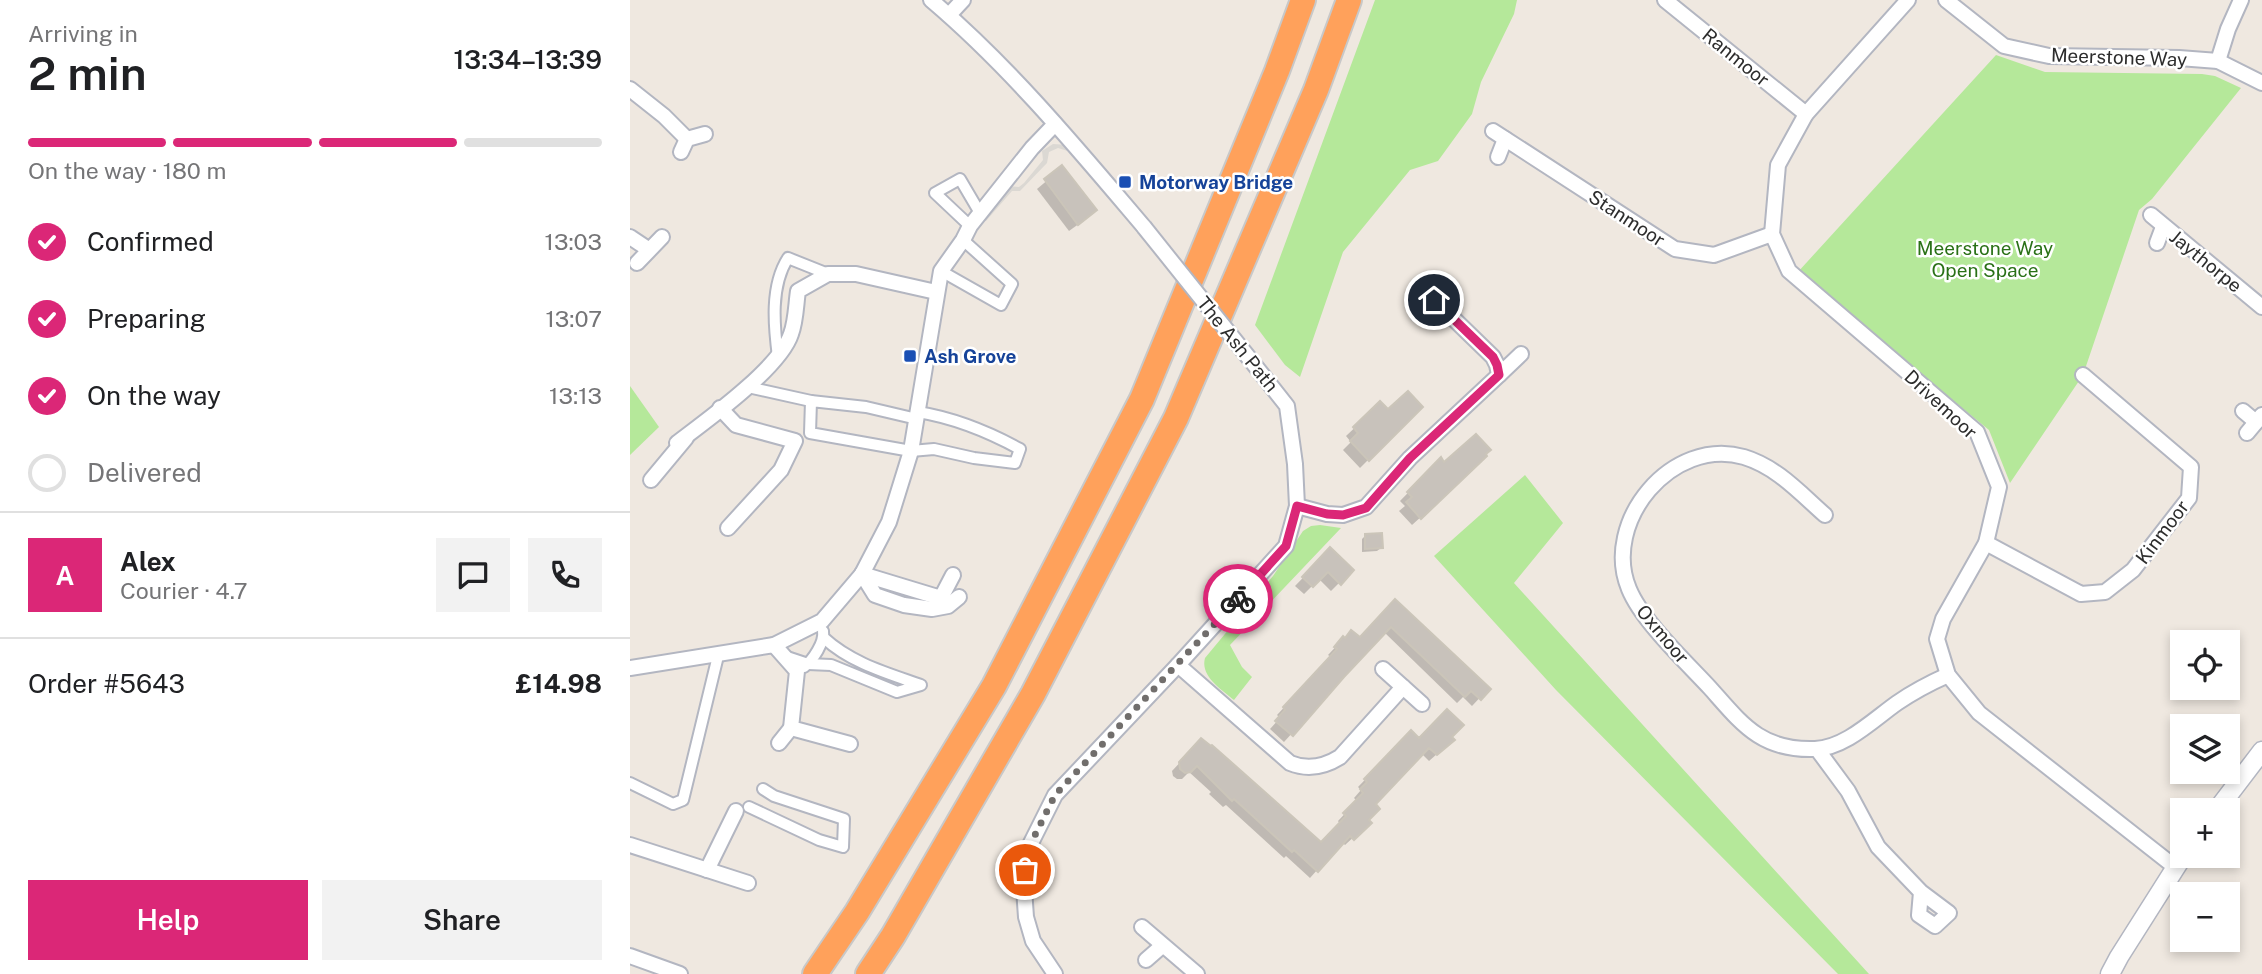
<!DOCTYPE html>
<meta charset="utf-8">
<style>
:root{--surface:#fff;--page:#f2f2f2;--text:#202124;--muted:#757577;--line:#e0e0e0;--accent:#db2777}
body{margin:0;font-family:"Public Sans",sans-serif;background:var(--page);color:var(--text);height:100vh;display:flex;flex-direction:column;font-size:26px;white-space:nowrap}
*{box-sizing:border-box;margin:0}
p{font-size:23px;color:var(--muted)}
.icon{flex:none;width:38px;height:38px;fill:none;stroke:currentColor;stroke-width:2;stroke-linecap:round;stroke-linejoin:round}
.map{position:relative;flex:1;overflow:hidden}
.sheet{display:flex;flex-direction:column;background:var(--surface);width:630px}
.sheet>*{flex:none}
.buttons{position:absolute;left:1540px;top:630px;display:grid;gap:14px}
.buttons a{display:grid;place-items:center;width:70px;height:70px;border-radius:0px;background:var(--surface);box-shadow:0 4px 10px #0003;font-size:35px}
.pin{position:absolute;display:grid;place-items:center;width:60px;height:60px;color:#fff;margin:-30px;border:4px solid #fff;border-radius:50%;box-shadow:0 2px 7px #0007}
.courier{position:absolute;display:grid;place-items:center;width:70px;height:70px;margin:-35px;border:5px solid #db2777;border-radius:50%;background:#fff;color:#222;box-shadow:0 2px 9px #0007}
.overview em{font-style:normal;font-weight:600}
.overview div{display:flex;flex-direction:column-reverse}
.overview{display:flex;align-items:center;justify-content:space-between;height:119px;padding:0 28px}
h1{font-size:46px;font-weight:600;line-height:52px}
.bar{display:grid;grid-template-columns:repeat(4,1fr);gap:10px 7px;align-content:center;height:84px;padding:0 28px}
.bar i{height:9px;border-radius:5px;background:var(--line)}
.bar .current{background:var(--accent)}
.bar p{grid-column:span 4}
.line{display:flex;align-items:center;gap:18px;padding:0 28px;border-top:2px solid var(--line)}
.line div{flex:1}
.round{display:grid;place-items:center;flex:none;width:74px;height:74px;border-radius:0px;background:var(--page)}
ol{padding:0 28px;list-style:none}
li{display:flex;align-items:center;gap:21px;height:77px}
li p{margin-inline-start:auto}
li .icon{padding:7px;border-radius:50%;background:var(--accent);color:#fff;stroke-width:4}
li:last-child{color:var(--muted)}
li i{width:38px;height:38px;border:4px solid var(--line);border-radius:50%}
.button{display:flex;gap:14px;margin-top:auto;padding:14px 28px}
.button a{flex:1;height:80px;border-radius:0px;background:var(--accent);color:#fff;font-size:28px;font-weight:600;line-height:80px;text-align:center}
.button a+a{background:var(--page);color:var(--text)}
main{display:flex;flex:1;min-height:0}
.map>svg:first-child{display:block}
.green{fill:#b5e89a}
.plaza{fill:#dbd8d3}
.shadow{fill:#0003}
.building{fill:#c8c2bb;stroke:#cbc5b9;stroke-width:2}
.lines{fill:none;stroke-linecap:round;stroke-linejoin:round}
.pedestrian-casing{stroke:#b3b6c1;stroke-width:14}
.minor-casing{stroke:#b3b6c1;stroke-width:18}
.tertiary-casing{stroke:#b3b6c1;stroke-width:21}
.motorway-casing{stroke:#c8c8c8;stroke-width:28}
.pedestrian{stroke:#fff;stroke-width:10}
.minor{stroke:#fff;stroke-width:14}
.tertiary{stroke:#fff;stroke-width:18}
.motorway{stroke:#ffa15b;stroke-width:24}
.minor-bridge-casing{stroke:#b3b6c1;stroke-width:18;stroke-linecap:butt}
.minor-bridge{stroke:#fff;stroke-width:14}
.done{stroke:#716e6c;stroke-width:7;stroke-dasharray:0 12.6}
.route{stroke:#db2777;stroke-width:9}
.transit-dot{fill:#1a4fb4;stroke:#fff;stroke-width:2.5}
.labels{text-anchor:middle;stroke-width:5;stroke-linejoin:round;paint-order:stroke}
.street-label{font-size:19px;fill:#2d2d2d;stroke:#fff}
.transit-label{font-size:19px;font-weight:bold;fill:#164399;stroke:#fff;text-anchor:start}
.park-label{font-size:19px;fill:#2a7117;stroke:#fff}
</style>
<main>
<section class="sheet">
<div class="overview"><div><h1>2 min</h1><p>Arriving in</p></div><em>13:34–13:39</em></div>
<div class="bar"><i class="current"></i><i class="current"></i><i class="current"></i><i></i><p>On the way · 180 m</p></div>
<ol>
<li><svg class="icon" aria-label="check" viewBox="0 0 24 24"><path d="M5 12l5 5 9-10"/></svg>Confirmed<p>13:03</p></li>
<li><svg class="icon" aria-label="check" viewBox="0 0 24 24"><path d="M5 12l5 5 9-10"/></svg>Preparing<p>13:07</p></li>
<li><svg class="icon" aria-label="check" viewBox="0 0 24 24"><path d="M5 12l5 5 9-10"/></svg>On the way<p>13:13</p></li>
<li><i></i>Delivered</li>
</ol>
<div class="line" style="height:126px"><b class="round" style="background:var(--accent);color:#fff">A</b><div><b>Alex</b><p>Courier · 4.7</p></div><a class="round"><svg class="icon" aria-label="chat" viewBox="0 0 24 24"><path d="M4 5h16v11H9l-5 4z"/></svg></a><a class="round"><svg class="icon" aria-label="phone" viewBox="0 0 24 24"><path d="M5 4h4l2 5-3 2q2 4 5 5l2-3 5 2v4C11 20 4 13 5 4z"/></svg></a></div>
<div class="line" style="height:91px"><div>Order #5643</div><b>£14.98</b></div>
<div class="button"><a>Help</a><a>Share</a></div>
</section>
<div class="map">
<svg width="1632" height="974" viewBox="0 0 1632 974">
<rect width="100%" height="100%" fill="#efe8e0"/>
<g class="green">
<path d="M745,0h142l-3,14 -33,68 -9,32 -34,47 -28,9 -67,82 -43,125 -15,-12 -30,-40z"/>
<path d="M1366,55l49,17 157,2 13,2 26,12 -89,111 -13,11 -56,165 -73,108 -21,-53 -192,-157z"/>
<path d="M0,386l29,41 -29,28z"/>
<path d="M895,475l38,48 -49,60 355,391h-31l-282,-284 -122,-134z"/>
<path d="M690,525l21,3 -111,117 12,22 10,10 -18,23c-13,-11 -34,-24 -29,-42l68,-82 30,-45 8,-5z"/>
</g>
<path class="plaza" d="M423,144l15,1 3,7 -13,-4 -9,4 -2,11 -27,28h-8l-26,30 -3,-3 26,-32 10,1 5,-4 19,-23 -1,-9z"/>
<g class="shadow">
<path d="M432,168l25,50 -18,13 -32,-42z"/>
<path d="M750,404l8,8 33,-5 -61,61 -17,-18 8,-8 -5,-6z"/>
<path d="M810,460l4,4 -11,42 -21,19 -13,-14 6,-5 -5,-5z"/>
<path d="M735,536l16,12 -4,3 -15,1v-13z"/>
<path d="M700,550l22,20 -21,21 -12,-12 -15,15 -9,-8z"/>
<path d="M758,608l100,81 -16,17 -9,-9 -6,6 -73,-71 -100,110 -14,-13 10,-11 -3,-3 54,-58 -3,-2 15,-16h16z"/>
<path d="M781,732l8,8 31,-3 -5,10 -16,14 -8,-8 -48,52 -7,15 3,3 -24,22 -3,-3 -32,36 -24,-22 -2,2 -58,-53 -3,2 -14,-13 2,-2 -22,-20 -7,7h-5l-4,-3 -1,-5 29,-31 119,105 20,-21 -2,-3 19,-20 -3,-3 7,-8 -3,-3z"/>
</g>
<g class="building">
<path d="M432,165l35,45 -19,15 -34,-46z"/>
<path d="M778,391l15,16 -54,54 -19,-20 8,-8 -5,-6 27,-26 8,8z"/>
<path d="M846,434l15,16 -5,4 1,2 -66,63 -15,-17 6,-5 -5,-5 34,-35 3,5z"/>
<path d="M752,533l1,15 -18,1v-15z"/>
<path d="M700,547l24,23 -13,15 -13,-13 -15,15 -11,-10z"/>
<path d="M765,599l96,90 -10,11 -10,-9 -6,6 -74,-70 -47,50 -51,59 -18,-15 10,-11 -2,-3 54,-58 -3,-2 9,-11 2,2 6,-8 9,7z"/>
<path d="M817,709l17,16 -12,12 3,3 -18,15 -8,-7 -53,56 4,5 -11,11 3,3 -18,17 -4,-4 -32,36 -24,-22 -2,2 -58,-53 -2,2 -35,-35 -6,6 -6,1 -5,-4 -1,-7 22,-24 10,8 1,-1 109,97 25,-26 -3,-3 20,-20 -3,-4 7,-7 -3,-3 47,-49 8,8z"/>
</g>
<g class="lines">
<defs>
<g id="pedestrian">
<path d="M340,226l-35,-33 25,-14 20,34"/>
<path d="M311,271l60,34 11,-21 -49,-44"/>
<path d="M148,357c-4,-31 -8,-71 10,-99l40,16"/>
<path d="M118,387l63,14"/>
<path d="M287,419l-51,-12 -55,-6 -1,32 101,18 23,-2 40,9 41,5 5,-14c-33,-18 -65,-31 -102,-37"/>
<path d="M154,656l24,8 23,1 66,27 24,-7c-34,-12 -70,-22 -97,-47"/>
<path d="M174,667c9,-7 21,-25 19,-36"/>
<path d="M0,783l43,21 10,-4 34,-140"/>
<path d="M119,807l70,33 24,7 1,-28 -70,-23 -11,-7"/>
</g>
<g id="minor">
<path d="M301,0c79,67 146,148 213,227"/>
<path d="M1035,0l141,114"/>
<path d="M1278,0l-102,114 -28,51 -6,69 17,37 188,161 22,55 -13,56 -43,76 -6,20 11,36 31,38 196,154"/>
<path d="M1316,0l58,46 45,10 130,2 39,3 44,22"/>
<path d="M319,15l14,-15"/>
<path d="M1588,61l10,-32 13,-29"/>
<path d="M0,89l34,27 23,23"/>
<path d="M863,131l182,118 39,6 58,-21"/>
<path d="M51,152l6,-13 18,-5"/>
<path d="M868,157l7,-18"/>
<path d="M1521,215l111,92"/>
<path d="M0,237l18,12"/>
<path d="M1527,243l6,-16"/>
<path d="M7,263l25,-26"/>
<path d="M788,314l16,-14"/>
<path d="M869,375l22,-21"/>
<path d="M90,408l16,17 59,16 -14,29 -53,58"/>
<path d="M1613,411l13,11"/>
<path d="M1617,433l15,-18"/>
<path d="M47,443c29,-22 103,-75 114,-109 5,-13 5,-30 7,-43l30,-17h28l80,18"/>
<path d="M21,480l35,-42"/>
<path d="M667,506l30,8 16,1 23,-8 44,-49 89,-83 -2,-10 -4,-8 -69,-67"/>
<path d="M1195,515c-25,-22 -48,-48 -81,-58 -72,-21 -143,65 -115,132 13,32 57,73 81,99 32,36 51,63 105,61 30,-1 58,-29 82,-46 16,-11 33,-20 51,-28"/>
<path d="M1356,543l95,51 24,-2 28,-22 56,-72 2,-31 -108,-92"/>
<path d="M232,574l13,21 29,10 28,4 16,-3 11,-9"/>
<path d="M232,574l79,24 12,-23"/>
<path d="M144,645l23,26 -6,57 59,16"/>
<path d="M548,665l112,98c17,7 34,4 50,-6l63,-70"/>
<path d="M0,668l144,-23 48,-24 40,-47 27,-52 22,-71 30,-180 22,-31 7,-14 62,-78 23,-24"/>
<path d="M753,669l39,35"/>
<path d="M149,743l12,-15"/>
<path d="M1187,749l31,42 30,56 43,45 28,21 -14,13 -16,-11 2,-23"/>
<path d="M0,845l118,38"/>
<path d="M77,870l29,-59"/>
<path d="M512,927l55,47"/>
<path d="M0,956l50,18"/>
<path d="M516,960l16,-14"/>
<path d="M425,974l-22,-33 -7,-24 -2,-28 3,-38 28,-56 123,-130 108,-119 11,-40 -2,-42 -8,-58 -38,-48"/>
</g>
<g id="tertiary">
<path d="M1587,810l45,-59"/>
<path d="M1480,974l9,-17 64,-101"/>
</g>
<g id="motorway">
<path d="M185,974l42,-62 137,-226 148,-287 135,-328 26,-71"/>
<path d="M238,974l25,-38 140,-242 143,-276 140,-328 33,-90"/>
</g>
</defs>
<use href="#pedestrian" class="pedestrian-casing"/>
<use href="#minor" class="minor-casing"/>
<use href="#tertiary" class="tertiary-casing"/>
<use href="#motorway" class="motorway-casing"/>
<use href="#pedestrian" class="pedestrian"/>
<use href="#minor" class="minor"/>
<use href="#tertiary" class="tertiary"/>
<use href="#motorway" class="motorway"/>
<defs>
<path id="minor-bridge" d="M514,227l105,131"/>
</defs>
<use href="#minor-bridge" class="minor-bridge-casing"/>
<use href="#minor-bridge" class="minor-bridge"/>
</g>
<g class="lines">
<path class="done" d="M395,870l2,-19 28,-56 183,-196"/>
<path class="route" d="M608,599l48,-53 11,-40 30,8 16,1 23,-7 44,-50 89,-83 -2,-10 -4,-8 -59,-57"/>
</g>
<g class="transit-dot">
<rect x="488" y="175" width="14" height="14" rx="3.5"/>
<rect x="273" y="349" width="14" height="14" rx="3.5"/>
</g>
<g class="labels">
<g class="street-label">
<text transform="translate(1106 57) rotate(39)" y="7">Ranmoor</text>
<text transform="translate(1489 57) rotate(2)" y="7">Meerstone Way</text>
<text transform="translate(997 218) rotate(33)" y="7">Stanmoor</text>
<text transform="translate(1576 261) rotate(39)" y="7">Jaythorpe</text>
<text transform="translate(608 344) rotate(51)" y="7">The Ash Path</text>
<text transform="translate(1311 404) rotate(43)" y="7">Drivemoor</text>
<text transform="translate(1532 532) rotate(-53)" y="7">Kinmoor</text>
<text transform="translate(1033 634) rotate(50)" y="7">Oxmoor</text>
</g>
<g class="transit-label">
<text x="509" y="189">Motorway Bridge</text>
<text x="294" y="363">Ash Grove</text>
</g>
<g class="park-label">
<text x="1355" y="255">Meerstone Way<tspan x="1355" dy="22">Open Space</tspan></text>
</g>
</g>
</svg>
<div class="buttons">
<a><svg class="icon" aria-label="locate" viewBox="0 0 24 24"><circle cx="12" cy="12" r="6"/><path d="M12 2v4M12 18v4M2 12h4M18 12h4"/></svg></a>
<a><svg class="icon" aria-label="layers" viewBox="0 0 24 24"><path d="M12 4l9 5-9 5-9-5zM3 14l9 5 9-5"/></svg></a>
<a>+</a>
<a>−</a>
</div>
<div class="pin" style="left:395px;top:870px;background:#ea580c"><svg class="icon" aria-label="bag" viewBox="0 0 24 24"><path d="M5 8h14l-1 12H6zM9 8a3 3 0 0 1 6 0"/></svg></div>
<div class="pin" style="left:804px;top:300px;background:#1f2937"><svg class="icon" aria-label="home" viewBox="0 0 24 24"><path d="M3 11l9-7 9 7M6 9v11h12V9"/></svg></div>
<div class="courier" style="left:608px;top:599px"><svg class="icon" aria-label="bike" viewBox="0 0 24 24"><circle cx="6" cy="16" r="4"/><circle cx="18" cy="16" r="4"/><path d="M6 16l4-8h5l3 8M10 8l3 8H6M13 5h3"/></svg></div>
</div>
</main>
